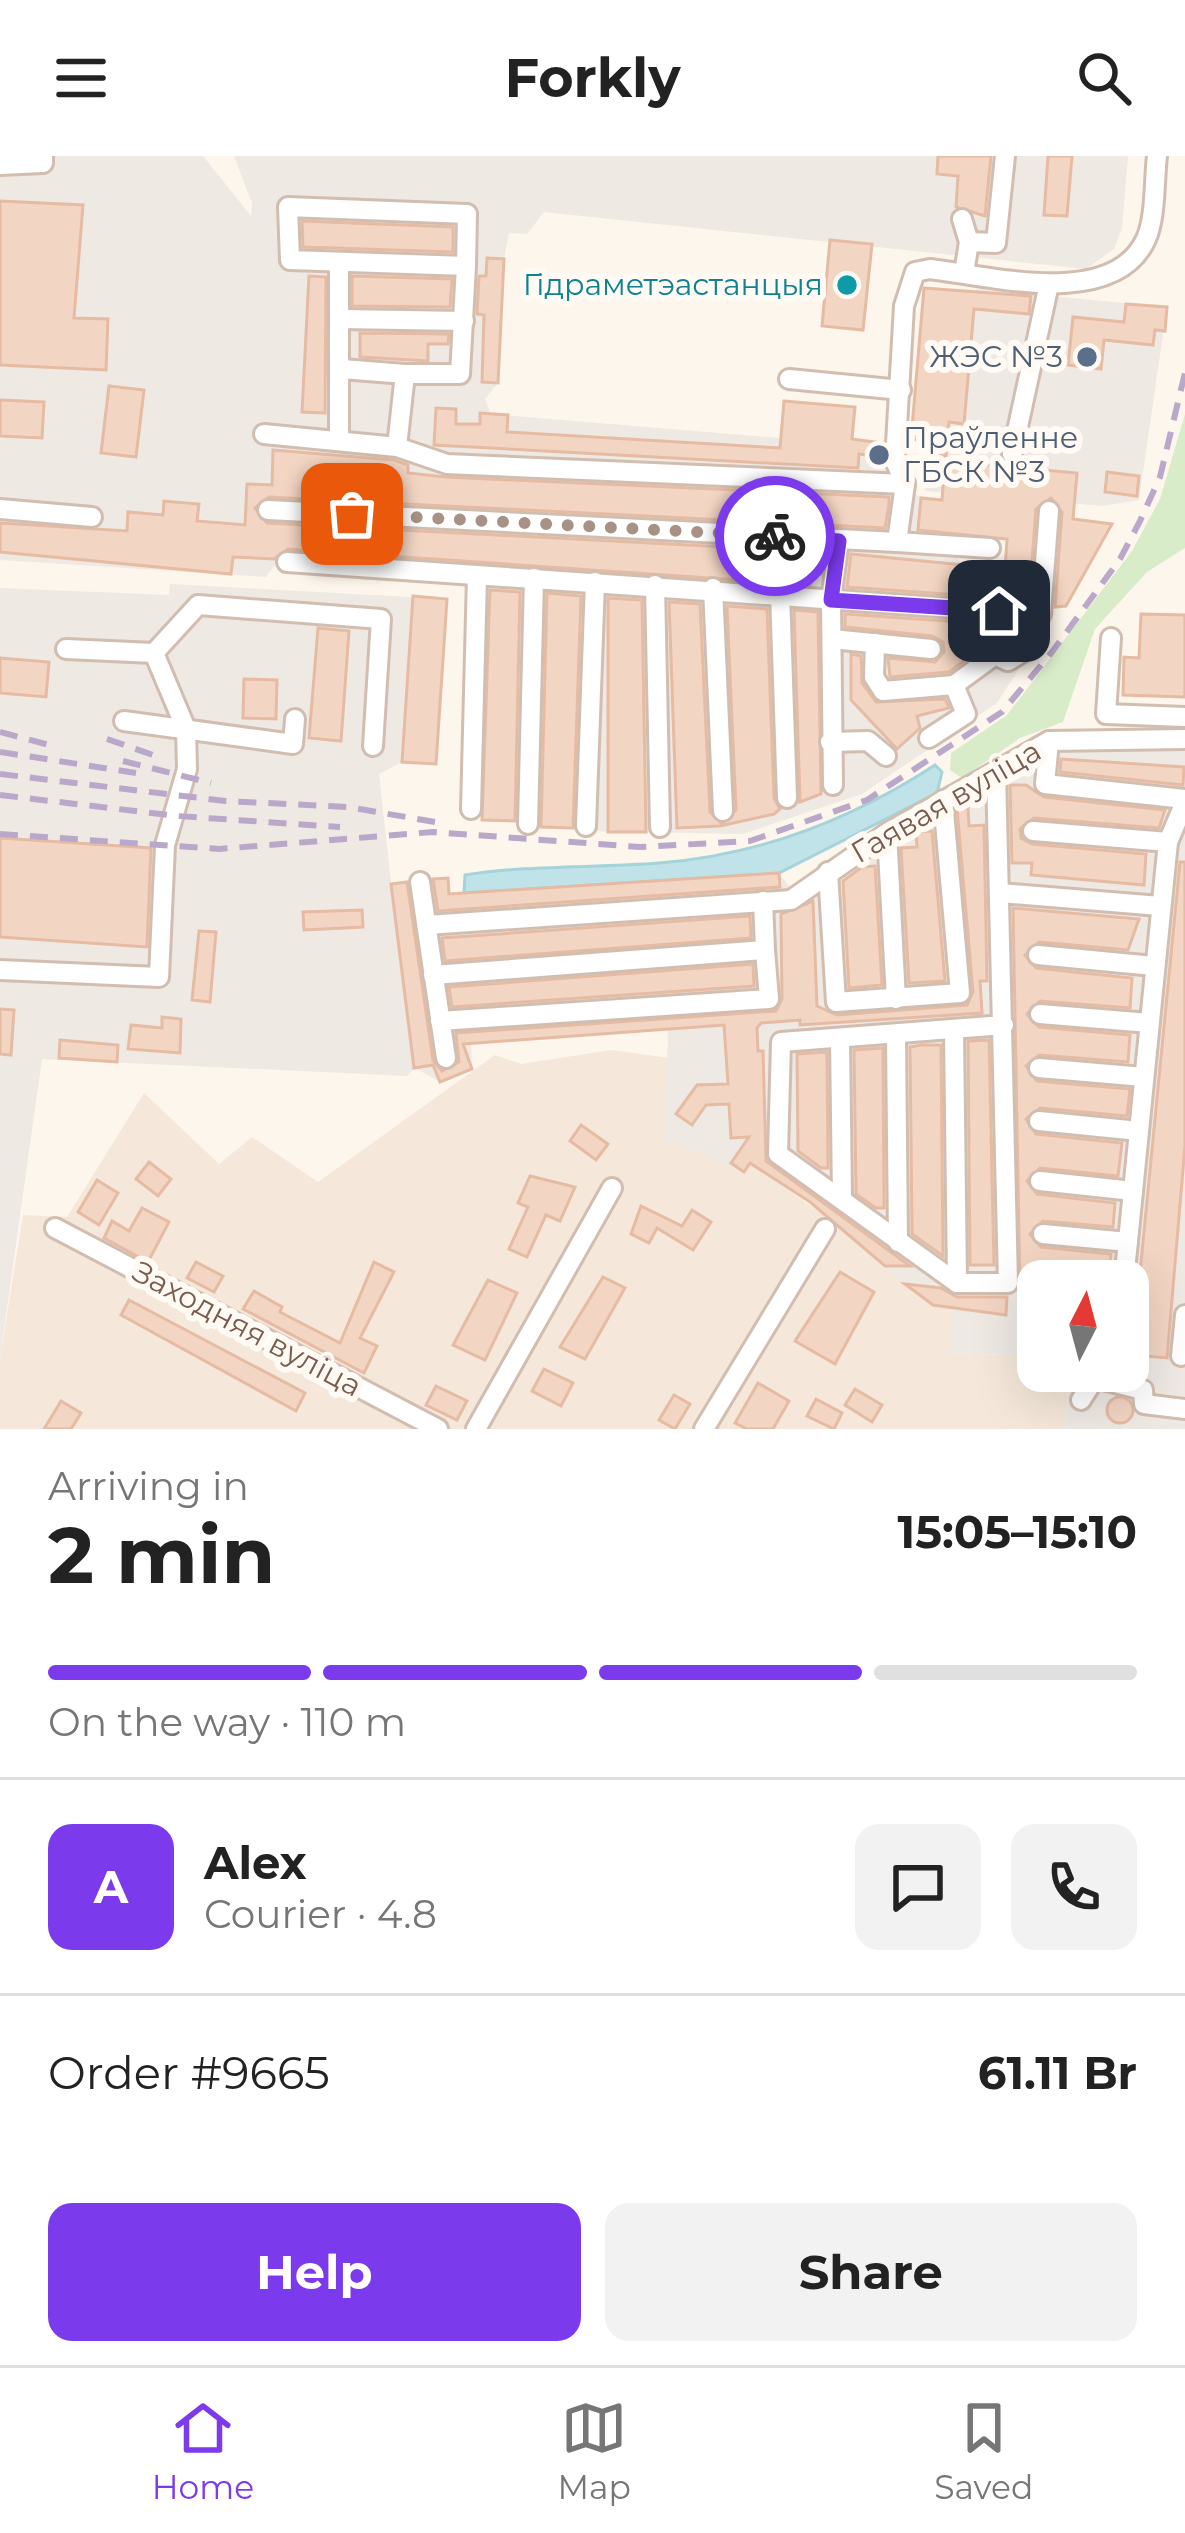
<!DOCTYPE html>
<meta charset="utf-8">
<style>
:root{--surface:#fff;--page:#f2f2f2;--text:#222;--muted:#767676;--line:#e0e0e0;--accent:#7c3aed}
body{margin:0;font-family:Montserrat,sans-serif;background:var(--page);color:var(--text);height:100vh;display:flex;flex-direction:column;font-size:45px;white-space:nowrap}
*{box-sizing:border-box;margin:0}
p{font-size:39px;color:var(--muted)}
.icon{flex:none;width:66px;height:66px;fill:none;stroke:currentColor;stroke-width:2;stroke-linecap:round;stroke-linejoin:round}
.map{position:relative;height:1273px;overflow:hidden}
.side{display:flex;flex-direction:column;background:var(--surface);flex:1}
.side>*{flex:none}
.needle{width:78px;rotate:6deg}
.buttons{position:absolute;left:1017px;top:1104px;display:grid;gap:24px}
.buttons a{display:grid;place-items:center;width:132px;height:132px;border-radius:24px;background:var(--surface);box-shadow:0 12px 48px #0002;font-size:60px}
.pin{position:absolute;display:grid;place-items:center;width:102px;height:102px;color:#fff;margin:-51px;border-radius:24px;box-shadow:0 6px 18px #0006}
.courier{position:absolute;display:grid;place-items:center;width:120px;height:120px;margin:-60px;border:9px solid #7c3aed;border-radius:50%;background:#fff;color:#222;box-shadow:0 3px 15px #0007}
.head em{font-style:normal;font-weight:700}
.head div{display:flex;flex-direction:column-reverse}
.head{display:flex;align-items:center;justify-content:space-between;height:204px;padding:0 48px}
h1{font-size:78px;font-weight:700;line-height:90px}
.bar{display:grid;grid-template-columns:repeat(4,1fr);gap:18px 12px;align-content:center;height:144px;padding:0 48px}
.bar i{height:15px;border-radius:9px;background:var(--line)}
.bar .active{background:var(--accent)}
.bar p{grid-column:span 4}
.line{display:flex;align-items:center;gap:30px;padding:0 48px;border-top:3px solid var(--line)}
.line div{flex:1}
.round{display:grid;place-items:center;flex:none;width:126px;height:126px;border-radius:24px;background:var(--page)}
.button{display:flex;gap:24px;margin-top:auto;padding:24px 48px}
.button a{flex:1;height:138px;border-radius:24px;background:var(--accent);color:#fff;font-size:48px;font-weight:700;line-height:138px;text-align:center}
.button a+a{background:var(--page);color:var(--text)}
header{display:flex;justify-content:space-between;align-items:center;height:156px;padding:0 48px;background:var(--surface);font-size:54px;font-weight:700}
.menu{display:flex;justify-content:space-around;align-items:center;height:168px;border-top:3px solid var(--line);background:var(--surface);font-size:33px;color:var(--muted)}
.menu a{display:grid;justify-items:center;gap:6px}
.menu .active{color:var(--accent)}
.map>svg:first-child{display:block}
.residential{fill:#f5e8da}
.industrial{fill:#efe9e4}
.green{fill:#d8ecc9}
.water{fill:#bfe3e8;stroke:#a5d3da;stroke-width:3}
.building{fill:#f3d5c3;stroke:#e6bba3;stroke-width:3}
.lines{fill:none;stroke-linecap:round;stroke-linejoin:round}
.minor-casing{stroke:#d1beb0;stroke-width:24}
.minor{stroke:#fff;stroke-width:18}
.rail{stroke:#b9a8c9;stroke-width:6;stroke-dasharray:18 12;stroke-linecap:butt}
.done{stroke:#a89285;stroke-width:12;stroke-dasharray:0 21.6}
.route{stroke:#7c3aed;stroke-width:15}
.culture-dot{fill:#0f9aa8;stroke:#fffaf3;stroke-width:4.5}
.service-dot{fill:#5c6f8a;stroke:#fffaf3;stroke-width:4.5}
.labels{text-anchor:middle;stroke-width:12;stroke-linejoin:round;paint-order:stroke}
.culture-label{font-size:30px;fill:#0d838f;stroke:#fffaf3;text-anchor:end}
.service-label{font-size:30px;fill:#4e5e75;stroke:#fffaf3;text-anchor:end}
.street-label{font-size:30px;fill:#7a5c4d;stroke:#fffaf3}
</style>
<header><svg class="icon" aria-label="menu" viewBox="0 0 24 24"><path d="M4 6h16M4 12h16M4 18h16"/></svg>Forkly<svg class="icon" aria-label="search" viewBox="0 0 24 24"><circle cx="10" cy="10" r="6"/><path d="M15 15l6 6"/></svg></header>
<div class="map">
<svg width="1185" height="1273" viewBox="0 0 1185 1273">
<rect width="100%" height="100%" fill="#fdf6ec"/>
<path class="residential" d="M611,894l59,8v29l61,76 13,8 6,-8 205,145 -8,45 91,3v15h33l-7,58h-1064v-71l23,-143 44,2 77,-124 75,71 33,-27 66,45 177,-127 26,9z"/>
<g class="industrial">
<path d="M0,0h203l48,60 1,-13 -18,-47h894l-6,72 -8,21 -28,20 -542,-57 -17,22 -18,-1 -5,26 -6,124 -13,16 6,15 361,30 69,54 75,121 59,-6 -58,90 -135,91 -119,40 -161,-3 -111,-32 14,-229 -159,-3 -49,-81 2,74 -13,17 -266,-17z"/>
<path d="M976,133l191,18 -28,193 -36,6 -178,-15 5,-70z"/>
<path d="M170,428l277,15 -11,165 -34,-2 -23,12 12,109 57,-5 3,16 328,-21 21,28 153,-92 15,-1 23,-46 113,-15 81,2v680h-121l7,-58h57v-90h-90v75l-92,-3 9,-45 -33,-9 -112,-97 -60,-39 -6,9 -79,-33 3,-110 -197,15 1,25 -32,13 -25,-14 -8,8 -365,-17 -42,299v-770l169,7z"/>
</g>
<path class="green" d="M1185,258v134l-38,24 -52,57 -32,93 -43,16 -58,40 -12,-8 1,-17 56,-38 125,-164 28,-52z"/>
<path class="water" d="M935,609l7,7 -5,21 -158,80 -315,20 1,-18c64,-10 130,-7 194,-12 101,-8 192,-43 276,-98z"/>
<g class="building">
<path d="M938,0h53l-6,60 -29,-9 2,-31 -21,-2z"/>
<path d="M1048,0h24l-5,60 -23,-1z"/>
<path d="M0,45l83,4 -9,113 34,1 -2,51 -106,-5z"/>
<path d="M302,65l151,6v25l-150,-5z"/>
<path d="M830,84l42,4 -9,86 -41,-4z"/>
<path d="M487,102l17,1 -6,124 -16,-1 2,-67 -7,-1 2,-38h7z"/>
<path d="M309,120l17,1 -1,136 -23,-1z"/>
<path d="M352,120l100,3 -2,28 -98,-1z"/>
<path d="M924,132l107,8 -2,18 -55,-5 -10,115 -15,-2 -3,34 -15,-1 1,-13 -21,-3z"/>
<path d="M1126,148l41,3 -2,24 -10,-1 -2,15 -49,-5 -3,29 -33,-4 5,-48 51,5z"/>
<path d="M360,177l89,1 -1,10h-20v17l-68,-4z"/>
<path d="M109,230l35,4 -8,67 -35,-4z"/>
<path d="M0,244l44,2 -2,36 -42,-2z"/>
<path d="M784,245l71,6 -3,32 31,4 -1,14 -23,-3 -1,14 -424,-23 2,-37 20,1v15h24v-11l28,2 -1,17 273,16z"/>
<path d="M273,294l121,10 14,5v8l38,4 443,20v7l-4,24 -616,-31 -14,11 12,15 555,29 -1,22h-11v11l-522,-36 -14,10 -41,-2 -2,17 -231,-22v-29l127,8 1,-19 35,3 1,-14 35,3 -2,17 48,4 2,-41 25,1z"/>
<path d="M945,305l132,12 -4,46 39,5 -46,82 -11,1 7,-95 -11,-14 -15,11 -7,91 -182,-13 4,-33 154,15 2,-30 -89,-9 3,-32 21,2z"/>
<path d="M1107,316l32,4 -2,20 -32,-4z"/>
<path d="M490,434l30,2 -5,229 -33,-1z"/>
<path d="M547,437l34,3 -8,232 -32,-1z"/>
<path d="M413,440l34,3 -11,165 -34,-2z"/>
<path d="M608,442l34,2 4,232h-38z"/>
<path d="M669,446l31,2 10,208 12,12 14,-14 -9,-204 40,3 7,189 6,11 -6,5 -54,12 -43,2z"/>
<path d="M794,454l24,2 3,182 -21,8z"/>
<path d="M845,458l174,12 -1,14 -11,6 -37,-3 6,9 -27,20 -59,5 -2,-19 47,4 9,-10 -1,-10 -11,-6 -87,-9z"/>
<path d="M1141,458l44,1v82l-62,-2 1,-38 15,1z"/>
<path d="M318,472l31,3 -8,110 -32,-3z"/>
<path d="M851,498l10,2 1,27 14,19 69,-3 4,9 -32,8 3,12 -23,21 -46,-49z"/>
<path d="M0,502l49,4 -3,35 -46,-4z"/>
<path d="M244,523l33,1 -1,39 -33,-1z"/>
<path d="M1061,603l123,8 -1,18 -123,-13z"/>
<path d="M1010,629h16l18,12 121,13 -6,18 -125,-10 -14,11 1,9 11,6 114,10 -2,31 -113,-10 1,-12h-20z"/>
<path d="M968,652l1,18 15,-1 3,156h-7l2,32 -182,12v-5l-39,3 -4,5 1,23h5l3,110 144,105h-25l-75,-64 -60,-39 -6,9 -13,-9 18,-26 -18,1 -2,-34 -23,1 -14,20 -16,-11 21,-29 31,-1 -4,-59 -261,19 9,25 -32,13 -7,-17 -19,3 -23,-184 16,-2 26,178 9,11 17,-9 -3,-29 320,-22 6,-12 -1,-85 32,-13 4,105 20,9 130,-10 6,-13 -16,-183z"/>
<path d="M932,675l13,150 -36,2 -8,-135 16,-1 -1,-15z"/>
<path d="M0,682l151,10 -4,99 -147,-10z"/>
<path d="M1180,706h5v284l-18,212 -35,-3z"/>
<path d="M875,710l7,119 -33,3 -6,-107 19,-14z"/>
<path d="M779,717l1,14 -342,24 -5,-32 15,-1 1,16z"/>
<path d="M1013,752l126,11 -11,31 -89,-8 -14,13 11,13 96,10 -2,30 -90,-7 -13,13 12,13 91,8 -2,27 -89,-7 -13,11 11,15 93,8 -3,27 -87,-8 -14,11 10,15 86,9 -4,33 -78,-8 -13,13 10,13 78,9 -2,24 -70,-6 -13,13 11,13 70,7 -2,27h-16l1,-14 -59,-5v26h-15z"/>
<path d="M362,754l1,17 -59,3 -1,-18z"/>
<path d="M750,760l1,22 -306,23 -3,-23z"/>
<path d="M199,775l17,1 -6,70 -18,-2z"/>
<path d="M753,808l1,22 -302,21 -3,-20z"/>
<path d="M0,853l14,1 -3,45 -11,-1z"/>
<path d="M162,861l19,2 -1,34 -52,-4 3,-24 31,3z"/>
<path d="M60,884l58,5 -1,17 -58,-4z"/>
<path d="M989,884l5,225h-24l-2,-224z"/>
<path d="M921,889h20l2,211 -31,-22 -2,-187z"/>
<path d="M883,892l1,160h-8l-20,-14 -2,-144z"/>
<path d="M827,896l1,116h-7l-23,-17 -1,-97z"/>
<path d="M581,969l27,19 -12,16 -26,-19z"/>
<path d="M149,1006l22,17 -13,17 -22,-17z"/>
<path d="M530,1020l45,11 -15,34 -14,-6 -19,42 -18,-8 19,-42 -10,-4z"/>
<path d="M97,1024l21,13 -19,32 -21,-13z"/>
<path d="M641,1050l41,20 10,-16 19,12 -18,28 -36,-22 -8,15 -18,-9z"/>
<path d="M142,1052l27,14 -21,40 -44,-24 8,-17 17,10z"/>
<path d="M196,1106l27,14 -9,16 -27,-14z"/>
<path d="M374,1106l20,10 -34,66 17,8 -13,27 -121,-64 11,-18 28,16 -2,5 60,31z"/>
<path d="M840,1116l34,20 -39,72 -40,-23z"/>
<path d="M603,1121l22,11 -40,71 -25,-12z"/>
<path d="M488,1124l29,13 -32,67 -32,-15z"/>
<path d="M905,1128l36,4 16,9h50l-1,18 -73,-10z"/>
<path d="M129,1144l176,93 -9,18 -175,-96z"/>
<path d="M544,1213l29,14 -12,23 -29,-15z"/>
<path d="M758,1227l31,18 -16,28h-26l-12,-6z"/>
<path d="M436,1230l31,15 -10,19 -31,-15z"/>
<path d="M855,1233l27,16 -10,17 -27,-17z"/>
<path d="M674,1239l16,9 -15,25 -16,-9z"/>
<circle cx="1120" cy="1254" r="13"/>
<path d="M816,1243l26,14 -8,16 -27,-13z"/>
<path d="M61,1245l20,12 -10,16h-27z"/>
</g>
<g class="lines">
<defs>
<g id="minor">
<path d="M0,9l43,-2v-7"/>
<path d="M962,63l7,23 -5,31"/>
<path d="M969,86l27,1 9,-87"/>
<path d="M341,163l123,2"/>
<path d="M342,213l63,5"/>
<path d="M789,223l112,11"/>
<path d="M264,278l133,13 50,17 458,20 -10,-23 9,-155 11,-34 15,-3c59,7 184,41 216,-30 10,-22 8,-59 11,-83"/>
<path d="M339,282v-176"/>
<path d="M397,291l8,-73h55l6,-108 -176,-6 -2,-53 179,7 -1,52"/>
<path d="M1012,298l37,-170"/>
<path d="M0,353l92,8"/>
<path d="M268,354l629,32 8,-58"/>
<path d="M897,386l93,6"/>
<path d="M287,406l754,52 8,-103"/>
<path d="M655,429l5,242"/>
<path d="M713,432l10,223"/>
<path d="M780,437l7,205"/>
<path d="M1111,482l-5,76 79,3"/>
<path d="M832,483l99,10"/>
<path d="M875,487l-1,34 9,14 71,-6 41,-30 13,6 13,-8"/>
<path d="M66,493l88,4"/>
<path d="M124,565l169,23 2,-25"/>
<path d="M929,582l37,-24 -12,-29"/>
<path d="M1049,585l-4,43 140,15"/>
<path d="M830,586l38,-1 18,15"/>
<path d="M996,616l12,511h-51l-179,-129 3,-112 223,-17"/>
<path d="M833,629l-2,-185 8,-59"/>
<path d="M471,653l6,-233"/>
<path d="M528,668l6,-246"/>
<path d="M586,670l9,-244"/>
<path d="M1033,675l135,11"/>
<path d="M887,677l9,166"/>
<path d="M828,716l8,130 124,-9 -17,-193"/>
<path d="M420,726l26,176"/>
<path d="M1000,737l160,13"/>
<path d="M427,769l364,-25 96,-67 162,-92 136,-2"/>
<path d="M1038,799l116,11"/>
<path d="M0,814l159,7 6,-132 22,-76 -1,-40 -32,-76 44,-48 183,14 -8,127"/>
<path d="M433,819l332,-25 -2,-49"/>
<path d="M1040,858l109,9"/>
<path d="M440,865l329,-22 -4,-49"/>
<path d="M954,874l3,253"/>
<path d="M896,879l2,207"/>
<path d="M840,882l2,159"/>
<path d="M1039,912l105,9"/>
<path d="M1039,965l100,10"/>
<path d="M1040,1025l93,10"/>
<path d="M55,1072l383,201"/>
<path d="M1043,1078l85,8"/>
<path d="M1124,1125l44,-439 17,-40"/>
<path d="M1181,1200l4,-41"/>
<path d="M1081,1244l14,-22 48,12 1,14 41,5"/>
<path d="M476,1273l136,-241"/>
<path d="M704,1273l121,-200"/>
</g>
</defs>
<use href="#minor" class="minor-casing"/>
<use href="#minor" class="minor"/>
<g class="rail">
<path d="M0,576l53,14"/>
<path d="M107,583l46,16"/>
<path d="M0,596l136,21"/>
<path d="M123,605l88,22"/>
<path d="M0,618l225,27 123,6 87,15"/>
<path d="M0,639l177,21 163,11"/>
<path d="M0,678l219,15 214,-17 207,15 110,-6 117,-41 135,-88 50,-60 68,-93 20,-38 20,-44 25,-104"/>
</g>
</g>
<g class="lines">
<path class="done" d="M352,358l423,22"/>
<path class="route" d="M775,380l64,5 -8,59 168,11"/>
</g>
<circle class="culture-dot" cx="847" cy="129" r="12"/>
<g class="service-dot">
<circle cx="1087" cy="201" r="12"/>
<circle cx="879" cy="299" r="12"/>
</g>
<g class="labels">
<g class="culture-label">
<text x="823" y="139">Гідраметэастанцыя</text>
</g>
<g class="service-label">
<text x="1063" y="211">ЖЭС №3</text>
<text x="903" y="292" text-anchor="start">Праўленне<tspan x="903" dy="34">ГБСК №3</tspan></text>
</g>
<g class="street-label">
<text transform="translate(946 646) rotate(-30)" y="10">Гаявая вуліца</text>
<text transform="translate(247 1173) rotate(28)" y="10">Заходняя вуліца</text>
</g>
</g>
</svg>
<div class="buttons">
<a><svg class="needle" viewBox="-14 -14 28 28"><path d="M0-13l5 13h-10z" fill="#e53935"/><path d="M0 13l5-13h-10z" fill="#767676"/></svg></a>
</div>
<div class="pin" style="left:352px;top:358px;background:#ea580c"><svg class="icon" aria-label="bag" viewBox="0 0 24 24"><path d="M5 8h14l-1 12H6zM9 8a3 3 0 0 1 6 0"/></svg></div>
<div class="pin" style="left:999px;top:455px;background:#1f2937"><svg class="icon" aria-label="home" viewBox="0 0 24 24"><path d="M3 11l9-7 9 7M6 9v11h12V9"/></svg></div>
<div class="courier" style="left:775px;top:380px"><svg class="icon" aria-label="bike" viewBox="0 0 24 24"><circle cx="6" cy="16" r="4"/><circle cx="18" cy="16" r="4"/><path d="M6 16l4-8h5l3 8M10 8l3 8H6M13 5h3"/></svg></div>
</div>
<section class="side">
<div class="head"><div><h1>2 min</h1><p>Arriving in</p></div><em>15:05–15:10</em></div>
<div class="bar"><i class="active"></i><i class="active"></i><i class="active"></i><i></i><p>On the way · 110 m</p></div>
<div class="line" style="height:216px"><b class="round" style="background:var(--accent);color:#fff">A</b><div><b>Alex</b><p>Courier · 4.8</p></div><a class="round"><svg class="icon" aria-label="chat" viewBox="0 0 24 24"><path d="M4 5h16v11H9l-5 4z"/></svg></a><a class="round"><svg class="icon" aria-label="phone" viewBox="0 0 24 24"><path d="M5 4h4l2 5-3 2q2 4 5 5l2-3 5 2v4C11 20 4 13 5 4z"/></svg></a></div>
<div class="line" style="height:156px"><div>Order #9665</div><b>61.11 Br</b></div>
<div class="button"><a>Help</a><a>Share</a></div>
</section>
<nav class="menu">
<a class="active"><svg class="icon" aria-label="home" viewBox="0 0 24 24"><path d="M3 11l9-7 9 7M6 9v11h12V9"/></svg>Home</a>
<a><svg class="icon" aria-label="map" viewBox="0 0 24 24"><path d="M3 6l6-2 6 2 6-2v14l-6 2-6-2-6 2zM9 4v14M15 6v14"/></svg>Map</a>
<a><svg class="icon" aria-label="saved" viewBox="0 0 24 24"><path d="M7 4h10v16l-5-4-5 4z"/></svg>Saved</a>
</nav>
